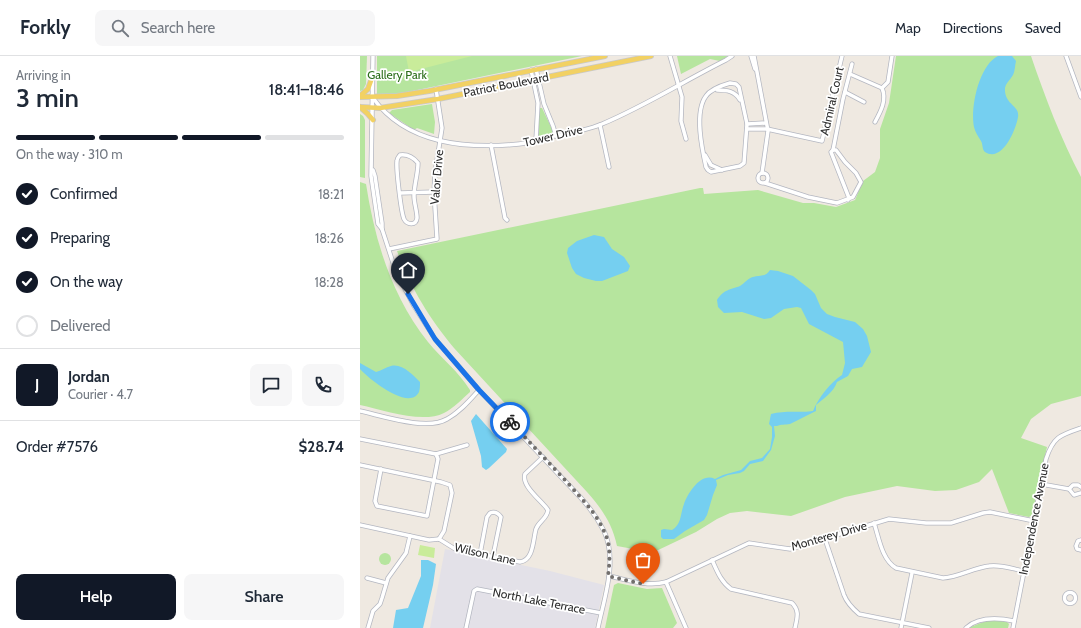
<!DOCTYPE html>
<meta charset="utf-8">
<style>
:root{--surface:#fff;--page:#f6f6f7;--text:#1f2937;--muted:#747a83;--line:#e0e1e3;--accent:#111827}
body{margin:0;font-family:Cabin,sans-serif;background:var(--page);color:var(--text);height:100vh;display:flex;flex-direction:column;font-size:15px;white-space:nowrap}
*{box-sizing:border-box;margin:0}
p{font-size:13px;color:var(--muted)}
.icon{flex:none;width:22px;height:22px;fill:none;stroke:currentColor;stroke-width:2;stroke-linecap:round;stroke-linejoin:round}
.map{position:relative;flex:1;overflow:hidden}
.panel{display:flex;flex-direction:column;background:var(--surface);width:360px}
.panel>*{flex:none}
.pin{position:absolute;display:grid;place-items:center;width:34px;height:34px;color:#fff;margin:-41px -17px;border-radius:50% 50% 50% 0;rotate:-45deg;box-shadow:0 0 4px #0007}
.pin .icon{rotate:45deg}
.courier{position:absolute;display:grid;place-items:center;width:40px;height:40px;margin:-20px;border:3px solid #1a73e8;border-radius:50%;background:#fff;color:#222;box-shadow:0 1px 5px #0007}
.head em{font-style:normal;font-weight:600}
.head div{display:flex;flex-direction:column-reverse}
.head{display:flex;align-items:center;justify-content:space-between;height:68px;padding:0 16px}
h1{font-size:26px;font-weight:600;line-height:30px}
.bar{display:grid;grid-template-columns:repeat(4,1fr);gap:6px 4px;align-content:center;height:48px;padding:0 16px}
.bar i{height:5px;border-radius:3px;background:var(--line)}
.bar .selected{background:var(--accent)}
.bar p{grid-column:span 4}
.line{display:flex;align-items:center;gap:10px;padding:0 16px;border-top:1px solid var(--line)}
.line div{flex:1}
.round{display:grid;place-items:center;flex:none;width:42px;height:42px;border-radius:8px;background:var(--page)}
ol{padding:0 16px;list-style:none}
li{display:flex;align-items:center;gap:12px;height:44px}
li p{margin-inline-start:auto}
li .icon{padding:4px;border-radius:50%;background:var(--accent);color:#fff;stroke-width:4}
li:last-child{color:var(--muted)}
li i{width:22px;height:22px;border:2px solid var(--line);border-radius:50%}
.button{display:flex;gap:8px;margin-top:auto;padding:8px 16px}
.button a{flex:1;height:46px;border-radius:8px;background:var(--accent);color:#fff;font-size:16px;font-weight:600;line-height:46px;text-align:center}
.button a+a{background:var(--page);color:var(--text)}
header{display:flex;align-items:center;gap:24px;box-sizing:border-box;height:56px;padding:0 20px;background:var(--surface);border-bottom:1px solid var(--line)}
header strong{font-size:19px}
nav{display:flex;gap:22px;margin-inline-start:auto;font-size:14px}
.search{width:280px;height:36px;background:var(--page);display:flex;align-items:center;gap:10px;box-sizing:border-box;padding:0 14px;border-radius:8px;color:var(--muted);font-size:15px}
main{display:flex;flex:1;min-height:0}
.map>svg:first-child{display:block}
.industrial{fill:#e3e1e8}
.green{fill:#b6e59e}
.pitch{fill:#c9ec9a}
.water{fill:#75cff0}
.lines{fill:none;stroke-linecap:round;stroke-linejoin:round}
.minor-casing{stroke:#b4b7c1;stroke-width:5}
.major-casing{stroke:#c9c9c9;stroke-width:6}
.minor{stroke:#fff;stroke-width:3.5}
.major{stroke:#f2d163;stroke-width:4.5}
.done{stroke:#726f6d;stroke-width:4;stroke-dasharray:0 7.2}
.route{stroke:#1a73e8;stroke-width:5}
.labels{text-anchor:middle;stroke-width:3.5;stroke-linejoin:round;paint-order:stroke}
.park-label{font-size:12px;fill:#2c6e1b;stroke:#fff}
.street-label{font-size:12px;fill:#2e2e2e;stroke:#fff}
</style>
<header>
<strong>Forkly</strong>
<div class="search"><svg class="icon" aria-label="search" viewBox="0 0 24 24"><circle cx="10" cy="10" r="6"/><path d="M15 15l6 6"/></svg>Search here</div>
<nav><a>Map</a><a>Directions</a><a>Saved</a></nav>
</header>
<main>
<section class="panel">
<div class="head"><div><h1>3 min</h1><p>Arriving in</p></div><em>18:41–18:46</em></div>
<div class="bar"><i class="selected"></i><i class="selected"></i><i class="selected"></i><i></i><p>On the way · 310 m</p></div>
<ol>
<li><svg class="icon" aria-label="check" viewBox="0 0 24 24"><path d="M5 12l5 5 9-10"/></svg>Confirmed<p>18:21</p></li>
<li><svg class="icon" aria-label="check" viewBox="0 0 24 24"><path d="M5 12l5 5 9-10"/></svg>Preparing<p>18:26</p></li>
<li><svg class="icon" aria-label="check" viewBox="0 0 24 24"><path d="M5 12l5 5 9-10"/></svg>On the way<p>18:28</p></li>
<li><i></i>Delivered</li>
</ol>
<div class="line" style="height:72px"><b class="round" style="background:var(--accent);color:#fff">J</b><div><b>Jordan</b><p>Courier · 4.7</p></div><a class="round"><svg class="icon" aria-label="chat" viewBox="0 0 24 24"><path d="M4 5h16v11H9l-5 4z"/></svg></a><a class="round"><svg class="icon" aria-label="phone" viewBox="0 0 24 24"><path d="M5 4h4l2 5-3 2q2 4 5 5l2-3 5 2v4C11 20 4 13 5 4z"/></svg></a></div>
<div class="line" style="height:52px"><div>Order #7576</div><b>$28.74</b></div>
<div class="button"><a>Help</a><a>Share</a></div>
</section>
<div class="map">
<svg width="721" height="572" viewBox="0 0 721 572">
<rect width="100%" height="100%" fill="#efe9e1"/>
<path class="industrial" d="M85,493l105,22 54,14 -9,43h-165z"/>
<g class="green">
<path d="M0,0h7l-1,28 -3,6 -3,1z"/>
<path d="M17,0h205l-184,38 -21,1z"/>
<path d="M317,0h51l-8,5 -10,-2 -29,15z"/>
<path d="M536,0h135c14,41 30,83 50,121v219l-30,8 -20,15 -10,19 26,9 -15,68 -3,2 -20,-4 -17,-44 -13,13 -23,8 -21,1 -38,-5 -52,11 -54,19 -44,-5 -17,2 -13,6 -21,13 -42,20 -10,-1 -27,-5c-5,-23 -15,-37 -30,-54l-133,-144c-26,-32 -42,-58 -57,-97l303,-63h3l1,6 54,-4 45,13h11l22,4 19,-7 8,-19 12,-9 5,-14v-29l9,-26z"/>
<path d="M72,48l3,18 -1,12 -17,-6 -3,2 -25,-17 3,-3z"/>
<path d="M179,52h3l1,2 9,19 1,3 -2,4 -11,1 -2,-2z"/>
<path d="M0,58l3,2 2,4v58l-5,-1z"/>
<path d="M0,126l6,2c9,57 25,111 62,158 13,16 31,30 42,48v2c-8,7 -16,16 -26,21 -22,11 -60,-3 -84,-8z"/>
<circle cx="25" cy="503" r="6"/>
<path d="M258,527l29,6 15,-1 15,35 -4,5h-68l9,-43z"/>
<path d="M635,564l12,2 2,2 -1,4h-40l18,-7z"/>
</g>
<g class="pitch">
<path d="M46,0h66l-63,16z"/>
<path d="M60,489l15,3 -1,10 -16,-3z"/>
</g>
<g class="water">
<path d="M638,0h14l4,5c-1,4 -1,10 -3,14 -3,5 -7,8 -8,13 -1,17 15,17 13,29 -2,13 -16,46 -33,35 -3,-2 -2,-8 -4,-11 -3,-5 -6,-9 -7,-14 -4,-19 5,-62 24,-71z"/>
<path d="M234,179l10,2 8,12 12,8 6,9 -2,5 -26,10h-6l-12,-3 -8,-4 -4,-6 -5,-15 1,-5 9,-7z"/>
<path d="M410,214l8,1 15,5 18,14 4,4 6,14 6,6 8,3 20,5 8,7 4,7 4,16 -9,15 -10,2 -4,7 -11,6c-3,10 -14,17 -21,23v6c-9,4 -17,9 -26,13 -5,1 -9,0 -13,2h-3l1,10 -4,14 -8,11 -13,3 -6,7 -4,2 -12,2 -12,5 1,5 -4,10 -6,20 -3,5 -19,11 -11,8h-11l-2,-2v-7l3,-1 8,1c10,-6 8,-16 12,-26 4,-11 17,-32 31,-25l8,-4 18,-5 9,-9 12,-3 8,-9 2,-12v-10l-3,-3 2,-10c15,-4 28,-1 42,-3 5,-13 18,-29 29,-36l3,-12 -2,-21 -34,-18 -8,-16 -4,-1 -13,2 -13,9 -7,1 -22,-7 -18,1 -6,-6 -1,-7c7,-11 13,-10 23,-14 5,-3 8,-8 13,-9 7,-2 13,0 17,-7z"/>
<path d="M0,307l16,9c5,-1 10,-5 15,-6 11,-3 22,9 29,16 0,3 0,7 -1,10 -10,20 -51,-14 -59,-23z"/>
<path d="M116,358l31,35 -1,3 -17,16 -3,2 -4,-3 -1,-11 -10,-35z"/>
<path d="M61,504h7l8,4 -3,21 -10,43h-30l3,-18 12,-2 13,-32z"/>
</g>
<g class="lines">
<defs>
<g id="minor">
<path d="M13,0l-2,120 7,48 4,5 14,43 18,34 21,33 44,51 102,108c9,10 17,21 23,33 14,30 0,67 -6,97"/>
<path d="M310,0l12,41 -1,24 5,18"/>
<path d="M391,0l4,13"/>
<path d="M394,0l14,75 -6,42"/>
<path d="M706,0l15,41"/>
<path d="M176,13l8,35 9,22 3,10"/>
<path d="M171,14l7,33 -2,37"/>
<path d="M490,18l32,14c5,12 -1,23 -7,34"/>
<path d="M370,27l6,1 3,3 8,37 -3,39 -4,3 -29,6 -3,-2 -2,-3c-4,-18 -12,-55 0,-71 4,-6 17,-11 24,-13z"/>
<path d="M522,32l6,-6 4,-26"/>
<path d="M357,34c10,0 18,1 23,10"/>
<path d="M485,36l19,10"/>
<path d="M13,42c34,47 94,51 146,46 10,-1 20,-5 30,-7 17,-3 36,-6 53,-13 43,-18 82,-43 124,-64l6,-4"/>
<path d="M387,68l19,-1"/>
<path d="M240,69l9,42"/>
<path d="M387,73h20l55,12 20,-85"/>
<path d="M131,89l14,73 2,2"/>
<path d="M473,94l10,-51 9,-35"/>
<path d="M40,99c7,-1 13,2 18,8 0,11 -4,22 -4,33 0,7 3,15 3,22 -1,8 -10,7 -13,1 -3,-7 -8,-50 -7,-58 0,-3 1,-3 3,-6z"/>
<path d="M345,99l6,10 11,5"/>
<path d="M13,114l2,6 7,47v6"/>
<circle cx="403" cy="122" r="5"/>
<path d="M405,127l43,14 29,6 16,-6 8,-15 -5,-9 -11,-11 -9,-12h-3l-2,2 18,46 -1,2"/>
<path d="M40,137l34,-1"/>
<path d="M29,193l48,-10 -3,-47 1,-19 7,-45 -6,-39"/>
<path d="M0,355c23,5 67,20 87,8 13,-7 23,-19 32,-29"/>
<path d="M0,383l76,15 31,-9"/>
<path d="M0,409l81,17 9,3 2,8 -8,38 -5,8"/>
<path d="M21,413l-6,32 2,5 50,10 11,-57 -2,-5"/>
<path d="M681,428l28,5 5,6 7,-2"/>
<path d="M709,433l4,-4h5l3,2"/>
<path d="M514,467c5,15 8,37 22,45l47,10c16,-1 30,-10 46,-12 11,-2 24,3 35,5"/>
<path d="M0,469l69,15 10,-1"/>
<path d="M79,483l16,10 65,13c14,-2 13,-23 16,-33 3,-8 11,-10 12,-19 -7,-10 -27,-24 -23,-36l18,-17"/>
<path d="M465,483l19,56c3,8 8,13 15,19l70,14"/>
<path d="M721,484l-3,1 -2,5 1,3 4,1"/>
<path d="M120,498l7,-37 3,-4c5,-2 8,0 11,4l-8,39"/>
<path d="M352,504c5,11 9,22 19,29l61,14c8,8 5,15 3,25"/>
<path d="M249,520c19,4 38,11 57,6l83,-39 41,6 99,-30 37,4h25l32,-10 7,-1 44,9"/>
<path d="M7,522l19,5"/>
<path d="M306,526l20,46"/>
<circle cx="710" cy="542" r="5.5"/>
<path d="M8,572l5,-17 7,-7 2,-6 6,-20 18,-25 4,-17"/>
<path d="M106,572l8,-37 3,-2 124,24"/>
<path d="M541,572l11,-55"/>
<path d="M606,572c12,-11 33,-10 48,-7"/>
<path d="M653,572l33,-169c7,-22 14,-24 35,-31"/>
</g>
<g id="major">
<path d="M0,40l8,-7 4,-11"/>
<path d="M0,41l37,-1 32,-5 176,-35"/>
<path d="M0,51l20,1 58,-9 213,-43"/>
<path d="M0,51l8,7 5,6"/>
</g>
</defs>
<use href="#minor" class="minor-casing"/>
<use href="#major" class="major-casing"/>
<use href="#minor" class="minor"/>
<use href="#major" class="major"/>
</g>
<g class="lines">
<path class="done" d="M150,366c19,19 37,39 55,58 14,16 30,31 39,51 7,14 6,30 4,45l35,8"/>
<path class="route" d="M48,238l27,45 44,51 31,32"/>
</g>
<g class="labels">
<g class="park-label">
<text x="37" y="23">Gallery Park</text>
</g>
<g class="street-label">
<text transform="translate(146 29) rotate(-11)" y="4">Patriot Boulevard</text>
<text transform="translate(472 45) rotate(-77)" y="4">Admiral Court</text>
<text transform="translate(193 80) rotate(-13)" y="4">Tower Drive</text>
<text transform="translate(77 121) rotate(-85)" y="4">Valor Drive</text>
<text transform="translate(674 463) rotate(-79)" y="4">Independence Avenue</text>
<text transform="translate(469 480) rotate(-16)" y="4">Monterey Drive</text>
<text transform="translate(125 498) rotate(13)" y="4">Wilson Lane</text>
<text transform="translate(179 545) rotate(11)" y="4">North Lake Terrace</text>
</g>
</g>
</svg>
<div class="pin" style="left:283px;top:528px;background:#ea580c"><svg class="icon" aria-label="bag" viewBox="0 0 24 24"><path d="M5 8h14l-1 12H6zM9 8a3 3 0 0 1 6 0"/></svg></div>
<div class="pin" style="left:48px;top:238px;background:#1f2937"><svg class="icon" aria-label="home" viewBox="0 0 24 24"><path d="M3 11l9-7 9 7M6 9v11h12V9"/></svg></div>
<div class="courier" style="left:150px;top:366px"><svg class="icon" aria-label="bike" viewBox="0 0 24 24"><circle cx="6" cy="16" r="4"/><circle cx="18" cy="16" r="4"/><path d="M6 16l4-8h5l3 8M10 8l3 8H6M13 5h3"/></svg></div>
</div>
</main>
